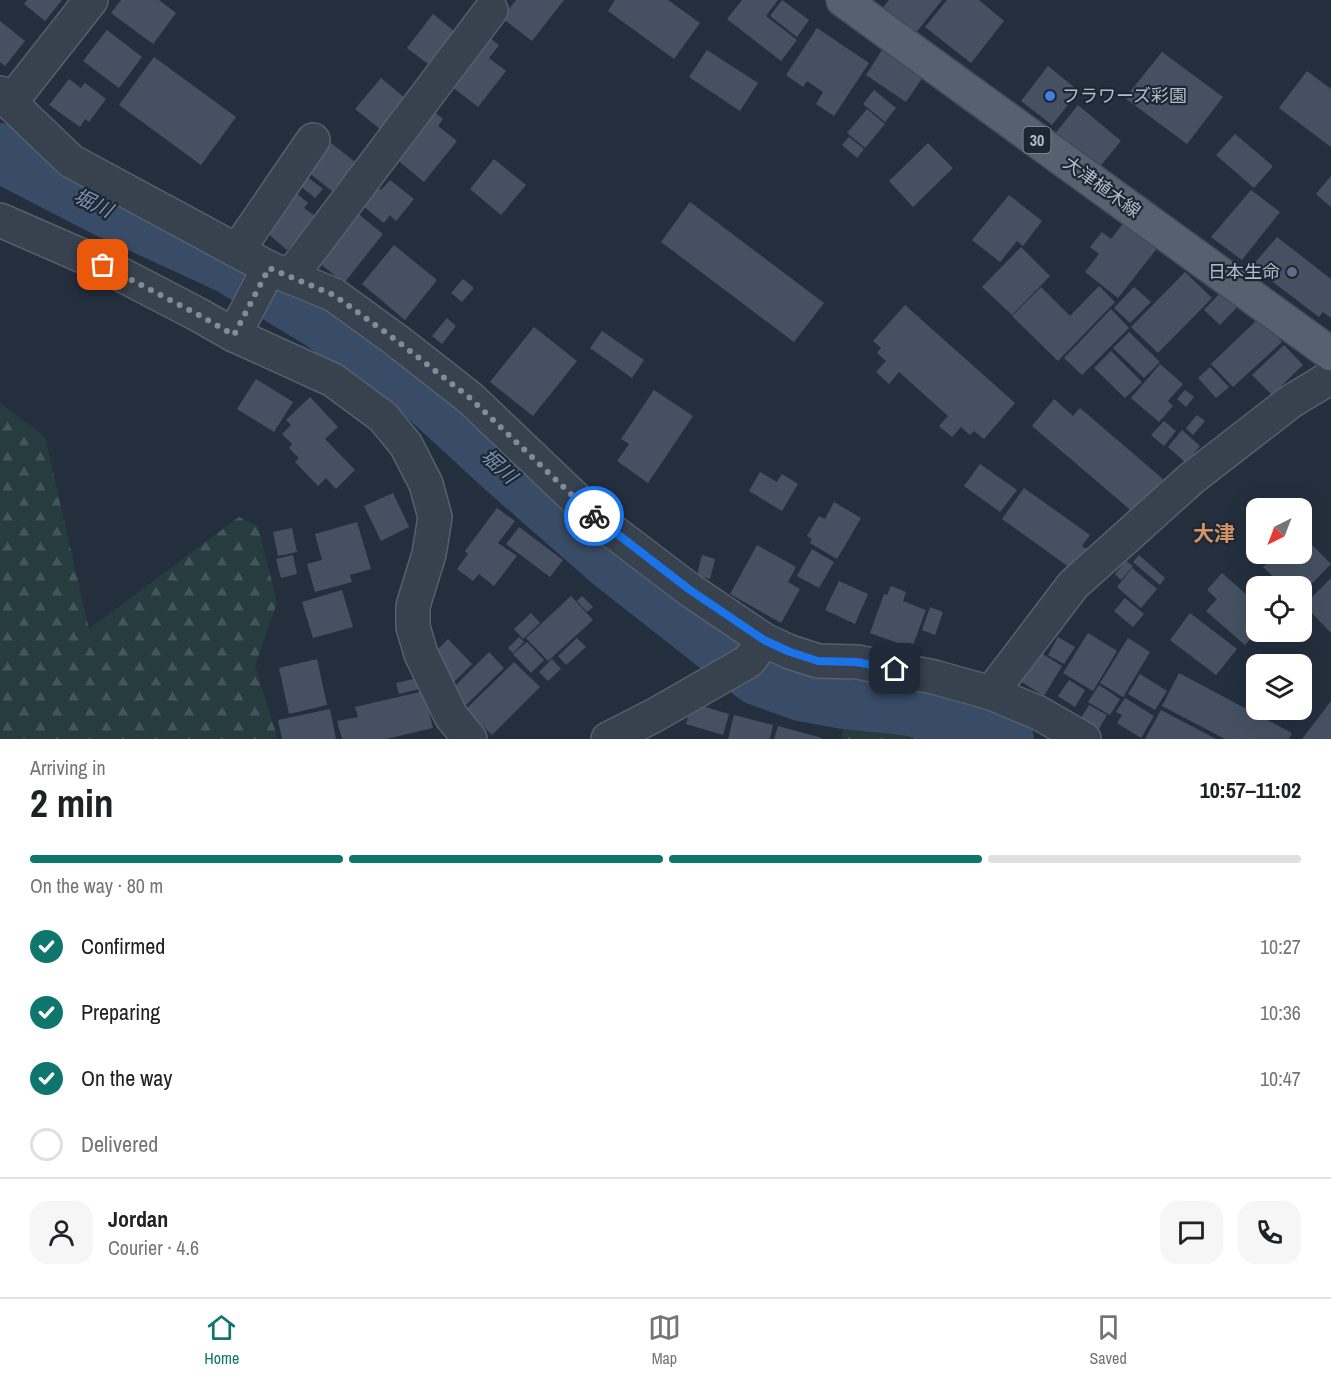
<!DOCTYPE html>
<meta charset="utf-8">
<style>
:root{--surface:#fff;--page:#f6f6f6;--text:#202124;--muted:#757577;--line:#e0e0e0;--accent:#0f766e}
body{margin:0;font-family:"Archivo Narrow","Noto Sans JP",sans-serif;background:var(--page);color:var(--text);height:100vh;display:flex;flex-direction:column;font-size:22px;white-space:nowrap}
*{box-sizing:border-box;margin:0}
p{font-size:20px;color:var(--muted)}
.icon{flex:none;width:33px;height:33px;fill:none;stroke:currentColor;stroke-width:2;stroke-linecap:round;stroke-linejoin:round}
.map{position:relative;height:739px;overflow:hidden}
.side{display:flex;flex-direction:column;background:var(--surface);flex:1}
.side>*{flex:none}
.needle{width:39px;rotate:222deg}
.buttons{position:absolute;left:1246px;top:498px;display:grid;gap:12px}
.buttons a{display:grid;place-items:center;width:66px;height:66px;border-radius:12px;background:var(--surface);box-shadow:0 6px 24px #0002;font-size:30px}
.pin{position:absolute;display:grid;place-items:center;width:51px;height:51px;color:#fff;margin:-26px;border-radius:12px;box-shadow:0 3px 9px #0006}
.courier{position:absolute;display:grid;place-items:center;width:60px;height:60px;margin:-30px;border:4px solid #1a73e8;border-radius:50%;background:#fff;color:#222;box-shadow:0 2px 8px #0007}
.headline em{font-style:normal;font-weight:700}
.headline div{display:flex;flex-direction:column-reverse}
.headline{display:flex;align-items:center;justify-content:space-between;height:102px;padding:0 30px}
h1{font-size:39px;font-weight:700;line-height:45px}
.bar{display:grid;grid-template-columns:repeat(4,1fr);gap:9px 6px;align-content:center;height:72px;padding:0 30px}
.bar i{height:8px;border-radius:4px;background:var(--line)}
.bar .active{background:var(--accent)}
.bar p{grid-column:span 4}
.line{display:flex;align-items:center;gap:15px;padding:0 30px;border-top:2px solid var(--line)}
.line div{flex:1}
.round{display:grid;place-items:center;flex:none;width:63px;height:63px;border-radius:18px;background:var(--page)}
ol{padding:0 30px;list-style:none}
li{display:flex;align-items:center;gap:18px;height:66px}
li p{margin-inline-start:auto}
li .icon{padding:6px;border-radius:50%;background:var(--accent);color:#fff;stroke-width:4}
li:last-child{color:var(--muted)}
li i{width:33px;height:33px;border:3px solid var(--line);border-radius:50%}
.tab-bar{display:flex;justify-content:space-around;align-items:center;height:84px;border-top:2px solid var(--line);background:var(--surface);font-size:16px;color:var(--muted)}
.tab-bar a{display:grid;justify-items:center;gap:3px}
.tab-bar .active{color:var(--accent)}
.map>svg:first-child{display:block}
.forest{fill:url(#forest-firs)}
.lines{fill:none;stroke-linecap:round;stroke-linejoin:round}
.river{stroke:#394c67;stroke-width:50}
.building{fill:#455162}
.minor-casing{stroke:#565f6c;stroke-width:36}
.primary-casing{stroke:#414a57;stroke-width:36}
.minor{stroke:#38414e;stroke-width:33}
.primary{stroke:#56606e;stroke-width:33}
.done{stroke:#828b98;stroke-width:6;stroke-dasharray:0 10.8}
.route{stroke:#1a73e8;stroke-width:8}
.shop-dot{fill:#3f7fe0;stroke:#1d2633;stroke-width:2}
.service-dot{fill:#5c6f8a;stroke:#1d2633;stroke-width:2}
.labels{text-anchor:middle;stroke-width:4.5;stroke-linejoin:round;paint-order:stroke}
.shield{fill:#1d2633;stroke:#878f9c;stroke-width:1.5}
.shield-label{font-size:16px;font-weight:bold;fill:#b4bcc9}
.poi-label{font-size:18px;fill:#b4bcc9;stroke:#1d2633;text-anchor:start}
.street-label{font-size:18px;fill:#b4bcc9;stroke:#1d2633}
.water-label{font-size:20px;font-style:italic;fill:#7c92b1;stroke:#1d2633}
.quarter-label{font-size:21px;font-weight:bold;fill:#d59563;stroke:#1d2633}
</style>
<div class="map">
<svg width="1331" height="739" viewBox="0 0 1331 739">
<defs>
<pattern id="forest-firs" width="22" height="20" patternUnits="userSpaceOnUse" patternTransform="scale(1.5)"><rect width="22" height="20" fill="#263c3f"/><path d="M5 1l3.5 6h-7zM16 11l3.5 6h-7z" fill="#435659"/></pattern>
</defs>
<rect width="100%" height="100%" fill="#242f3e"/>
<g class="forest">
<path d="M0,403l45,34 44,192 150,-112 19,9 19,77 -22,63 23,73h-278z"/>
<path d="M844,726l87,8 11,5h-101z"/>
</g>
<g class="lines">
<path class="river" d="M0,148l12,16 91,47 124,57 90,55 96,66 90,83 104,91 149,117 44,16 43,8 68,7 98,28"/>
</g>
<g class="building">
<path d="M27,0h35l-17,21 -21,-17z"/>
<path d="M121,0h38l17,13 -23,31 -42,-31z"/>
<path d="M516,0h48l-32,41 -30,-23z"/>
<path d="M615,0h53l32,23 -26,36 -66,-48z"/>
<path d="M742,0h36l-12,16 31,24 -16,21 -54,-42z"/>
<path d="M782,0l27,20 -12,17 -27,-21z"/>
<path d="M889,0h53l-31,39 -33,-25z"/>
<path d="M947,0h32l25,21 -33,42 -46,-36z"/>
<path d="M433,14l21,17 -26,33 -21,-16z"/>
<path d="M0,21l25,20 -20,25 -5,-4z"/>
<path d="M817,28l52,35 -35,53 -18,-12 7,-12 -16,-11 -4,6 -17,-12z"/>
<path d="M107,30l35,27 -23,31 -36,-27z"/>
<path d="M486,35l13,10 -10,13 17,13 -28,36 -27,-21z"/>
<path d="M707,50l51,33 -18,28 -51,-34z"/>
<path d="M882,50l41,27 -17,25 -40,-27z"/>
<path d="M1162,52l61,45 -36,47 -62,-46z"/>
<path d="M154,57l82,60 -35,48 -82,-60z"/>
<path d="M1048,66l31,25 -27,34 -31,-24z"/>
<path d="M1307,71l24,18v58l-52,-39z"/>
<path d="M381,78l24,20 -25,31 -25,-20z"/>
<path d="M69,79l12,9 4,-5 21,16 -17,23 -4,-3 -5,8 -31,-22z"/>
<path d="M874,90l22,18 -11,14 -22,-18z"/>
<path d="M1078,105l43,36 -24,29 -43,-35z"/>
<path d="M428,107l15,12 -5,7 19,15 -33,41 -34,-28z"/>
<path d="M867,109l18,15 -20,24 -18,-15z"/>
<path d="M1235,134l38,32 -19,22 -38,-33z"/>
<path d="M849,137l15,12 -7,9 -15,-13z"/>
<path d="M326,139l29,23 -23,29 -29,-23z"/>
<path d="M928,143l25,25 -40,39 -24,-26z"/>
<path d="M494,159l32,26 -25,30 -31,-26z"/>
<path d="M305,175l18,14 -8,9 -17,-14z"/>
<path d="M1331,176v31l-15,-13z"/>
<path d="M390,180l24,19 -18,22 -6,-6 -6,8 -25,-20 15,-19 7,6z"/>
<path d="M1251,190l29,22 -38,48 -31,-23z"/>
<path d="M294,191l14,12 -4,5 11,8 -28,34 -22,-19z"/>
<path d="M1009,195l33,26 -19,25 -6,-5 -17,21 -28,-22z"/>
<path d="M690,202l134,101 -30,39 -133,-100z"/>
<path d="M351,208l32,26 -39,49 -32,-26z"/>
<path d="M1125,221l33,26 -40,51 -33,-26 14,-18 -9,-7 12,-15 9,7z"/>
<path d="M1277,237l54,42v39l-8,-6 -4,5 -67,-51z"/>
<path d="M394,245l43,35 -32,40 -43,-36z"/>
<path d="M1021,247l29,29 -38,39 -30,-28z"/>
<path d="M1185,272l27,26 -54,55 -27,-26z"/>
<path d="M463,279l11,9 -12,14 -11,-9z"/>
<path d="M1099,286l16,16 -57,59 -46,-45 29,-29 29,29z"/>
<path d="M1134,287l17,15 -21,21 -16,-15z"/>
<path d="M1222,291l16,15 -18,19 -16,-15z"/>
<path d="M905,305l110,98 -31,36 -10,-8 -4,4 -9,-8 -9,10 -13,-11 9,-10 -49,-44 -10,12 -13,-12 10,-11 -9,-8 4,-5 -8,-7z"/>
<path d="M1111,309l18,19 -47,47 -18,-17z"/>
<path d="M447,318l9,8 -14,18 -10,-8z"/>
<path d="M1259,318l23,24 -49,45 -22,-23z"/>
<path d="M534,327l43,34 -44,55 -43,-34z"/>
<path d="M602,331l42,29 -12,18 -42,-30z"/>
<path d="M1129,332l31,30 -16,16 -31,-30z"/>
<path d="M1284,345l19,20 -31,30 -20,-20z"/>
<path d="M1111,351l31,31 -17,16 -31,-30z"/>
<path d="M1160,364l23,20 -15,17 5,5 -14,16 -28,-24z"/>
<path d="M1210,367l19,20 -13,11 -18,-20z"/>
<path d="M256,379l37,23 -19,30 -37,-23z"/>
<path d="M654,390l39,26 -45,67 -31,-22 12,-17 -8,-5z"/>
<path d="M1185,390l9,7 -8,10 -9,-8z"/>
<path d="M310,397l28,30 -13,12 30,31 -19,19 -10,-11 -8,8 -23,-24 4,-4 -10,-10 3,-4 -10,-10 9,-9 -5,-5z"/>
<path d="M1054,399l19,17 7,-8 83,71 -29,34 -102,-87z"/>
<path d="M1197,415l8,6 -12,14 -7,-7z"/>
<path d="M1164,421l12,10 -12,15 -13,-11z"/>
<path d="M1182,430l18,16 -14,17 -18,-16z"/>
<path d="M980,464l37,26 -17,22 -36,-26z"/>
<path d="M760,472l17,10 5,-8 16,10 -16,27 -33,-20z"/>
<path d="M1024,488l66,47 -8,11 6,4 -15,20 -71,-51z"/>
<path d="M393,493l16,34 -28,14 -17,-35z"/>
<path d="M834,502l27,16 -24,41 -27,-16 2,-4 -5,-3 12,-20 6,3z"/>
<path d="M497,508l18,13 -17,22 19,13 -23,30 -15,-12 -6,7 -16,-12 11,-15 -3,-3z"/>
<path d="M357,522l14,47 -21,6 2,7 -37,10 -8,-28 15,-4 -7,-26z"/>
<path d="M519,527l44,33 -13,17 -44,-33z"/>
<path d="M292,528l5,24 -19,4 -5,-24z"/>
<path d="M1302,535l29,29 -29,30v-8h-19l-20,-19 14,-13h25z"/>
<path d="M757,545l39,22 -8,15 12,7 -19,34 -51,-29z"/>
<path d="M812,549l22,13 -15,26 -22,-12z"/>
<path d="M293,555l4,19 -16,4 -5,-19z"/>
<path d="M702,555l13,4 -5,20 -13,-4z"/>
<path d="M1139,555l26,23 -5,7 -27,-23z"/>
<path d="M1126,561l7,5 -12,14 -6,-6z"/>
<path d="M1132,568l25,21 -16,19 -24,-21z"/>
<path d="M1222,573l35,31v28l-12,13 -39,-34 11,-12 -10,-9z"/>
<path d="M1331,578v55l-27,-28z"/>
<path d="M839,581l29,13 -13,30 -30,-14z"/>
<path d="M891,586l15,6 -3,9 23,9 -14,38 -42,-15 14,-39 3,1z"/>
<path d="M342,590l11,37 -40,11 -11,-36z"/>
<path d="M571,596l22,24 -45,41 -22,-23z"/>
<path d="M582,596l11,11 -6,5 -10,-11z"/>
<path d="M1125,598l19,16 -11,13 -19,-16z"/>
<path d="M930,607l13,5 -8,23 -13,-5z"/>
<path d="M531,613l9,10 -17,16 -9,-10z"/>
<path d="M1190,613l47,36 -21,26 -46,-35z"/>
<path d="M1088,633l29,18 -24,40 -30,-18z"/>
<path d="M519,637l5,5 -11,11 -5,-5z"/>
<path d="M1058,637l17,10 -11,17 -16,-9z"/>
<path d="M577,638l9,9 -20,18 -8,-9z"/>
<path d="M1128,638l22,14 -27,45 -23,-14z"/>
<path d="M448,639l24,25 -19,19 -20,-29z"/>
<path d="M527,642l17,18 -13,13 -18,-19z"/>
<path d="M1033,648l29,18 -18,30 -29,-18z"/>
<path d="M489,652l15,16 -39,38 -10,-20z"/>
<path d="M317,659l10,46 -38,9 -10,-46z"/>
<path d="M552,659l9,10 -13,12 -9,-9z"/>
<path d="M514,662l26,25 -48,48 -26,-26z"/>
<path d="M1179,673l113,60 -3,6h-64l-63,-33z"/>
<path d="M1140,674l27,17 -12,19 -27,-16z"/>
<path d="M417,678l3,11 -21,5 -3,-11z"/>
<path d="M1069,680l16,10 -10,17 -17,-11z"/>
<path d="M1099,685l21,14 -10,16 -22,-13z"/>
<path d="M424,691l9,37 -47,11h-44l-5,-18 21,-4 -3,-10z"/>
<path d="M1125,698l29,18 -13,22 -24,-15 5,-8 -6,-3z"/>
<path d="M1331,701v38h-29z"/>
<path d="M692,703l37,11 -6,21 -37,-11z"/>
<path d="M1089,705l18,10 -11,19 -18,-11z"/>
<path d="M330,709l6,30h-54l-4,-19z"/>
<path d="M1161,710l55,29h-71z"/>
<path d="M734,715l39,10 -3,14h-42z"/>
<path d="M778,726l44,12 -1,1h-47z"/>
</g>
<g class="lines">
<defs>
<g id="minor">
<path d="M0,93l71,68 198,107"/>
<path d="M10,103l81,-103"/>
<path d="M0,220l103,45 94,49 37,21 99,45 50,37 23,28 20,39 9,33 -6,37 -16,52v21l8,27 30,62 19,23"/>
<path d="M237,251l76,-111"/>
<path d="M290,277l201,-267"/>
<path d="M234,335l35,-67 65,27 62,45 74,58 129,123 91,69 74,50 26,12 28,9 39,1 77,15 57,16 48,20 45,26"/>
<path d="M991,693l82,-108 119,-107 98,-76 41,-25"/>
<path d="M608,739l47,-24 94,-54 15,-21"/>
</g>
<path id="primary" d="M843,0l488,354"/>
</defs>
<use href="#minor" class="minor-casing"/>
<use href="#primary" class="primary-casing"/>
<use href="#minor" class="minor"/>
<use href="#primary" class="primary"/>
</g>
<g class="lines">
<path class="done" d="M103,265l94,49 37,21 35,-67 65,27 62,45 74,58 124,118"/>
<path class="route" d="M594,516l96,74 74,50 26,12 28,9 38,1 39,7"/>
</g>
<circle class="shop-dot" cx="1050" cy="96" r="6"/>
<circle class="service-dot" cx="1292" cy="272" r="6"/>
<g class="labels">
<rect class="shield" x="1023.5" y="127" width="27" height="26" rx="4.5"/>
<g class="shield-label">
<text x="1037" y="146">30</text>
</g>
<g class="poi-label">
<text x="1062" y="102">フラワーズ彩園</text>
<text x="1280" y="278" text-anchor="end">日本生命</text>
</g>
<g class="street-label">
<text transform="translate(1102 187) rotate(36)" y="6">大津植木線</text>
</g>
<g class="water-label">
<text transform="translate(93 203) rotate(26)" y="7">堀川</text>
<text transform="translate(499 466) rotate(42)" y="7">堀川</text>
</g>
<g class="quarter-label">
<text x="1214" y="541">大津</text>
</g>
</g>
</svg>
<div class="buttons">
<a><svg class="needle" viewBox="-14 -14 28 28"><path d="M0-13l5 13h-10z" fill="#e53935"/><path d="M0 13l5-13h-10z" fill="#757577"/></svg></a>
<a><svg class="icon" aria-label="locate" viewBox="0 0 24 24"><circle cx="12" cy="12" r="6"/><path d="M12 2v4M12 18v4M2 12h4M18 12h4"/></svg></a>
<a><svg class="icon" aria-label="layers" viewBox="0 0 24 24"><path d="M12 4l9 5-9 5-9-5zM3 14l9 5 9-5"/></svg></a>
</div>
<div class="pin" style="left:103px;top:265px;background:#ea580c"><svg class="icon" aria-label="bag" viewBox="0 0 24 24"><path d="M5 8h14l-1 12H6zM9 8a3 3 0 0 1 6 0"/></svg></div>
<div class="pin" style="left:895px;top:669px;background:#1f2937"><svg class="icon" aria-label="home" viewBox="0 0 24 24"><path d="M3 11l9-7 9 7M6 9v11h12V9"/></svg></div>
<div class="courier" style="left:594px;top:516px"><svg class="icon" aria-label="bike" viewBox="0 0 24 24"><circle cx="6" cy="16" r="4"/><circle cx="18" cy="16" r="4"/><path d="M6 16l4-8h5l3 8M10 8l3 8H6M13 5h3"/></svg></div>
</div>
<section class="side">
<div class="headline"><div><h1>2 min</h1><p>Arriving in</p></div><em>10:57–11:02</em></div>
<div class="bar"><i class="active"></i><i class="active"></i><i class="active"></i><i></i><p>On the way · 80 m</p></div>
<ol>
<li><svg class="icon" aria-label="check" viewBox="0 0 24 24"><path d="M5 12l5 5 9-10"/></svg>Confirmed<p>10:27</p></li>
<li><svg class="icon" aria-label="check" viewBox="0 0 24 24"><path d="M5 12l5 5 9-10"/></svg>Preparing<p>10:36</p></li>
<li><svg class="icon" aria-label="check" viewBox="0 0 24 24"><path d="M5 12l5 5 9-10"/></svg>On the way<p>10:47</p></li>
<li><i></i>Delivered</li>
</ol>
<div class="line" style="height:108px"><a class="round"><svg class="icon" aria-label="person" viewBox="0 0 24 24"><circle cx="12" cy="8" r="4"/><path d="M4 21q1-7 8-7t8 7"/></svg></a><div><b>Jordan</b><p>Courier · 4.6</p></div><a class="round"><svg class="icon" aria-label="chat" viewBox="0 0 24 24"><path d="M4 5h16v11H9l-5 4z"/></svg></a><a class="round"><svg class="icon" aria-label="phone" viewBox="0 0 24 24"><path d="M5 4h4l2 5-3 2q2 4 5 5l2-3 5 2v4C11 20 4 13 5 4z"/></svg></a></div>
</section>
<nav class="tab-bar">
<a class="active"><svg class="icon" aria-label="home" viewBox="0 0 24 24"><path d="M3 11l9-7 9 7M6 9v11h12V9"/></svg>Home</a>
<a><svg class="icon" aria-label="map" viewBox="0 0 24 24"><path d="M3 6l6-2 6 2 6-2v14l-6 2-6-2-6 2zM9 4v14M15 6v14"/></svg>Map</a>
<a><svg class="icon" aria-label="saved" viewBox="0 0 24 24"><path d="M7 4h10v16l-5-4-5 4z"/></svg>Saved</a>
</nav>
